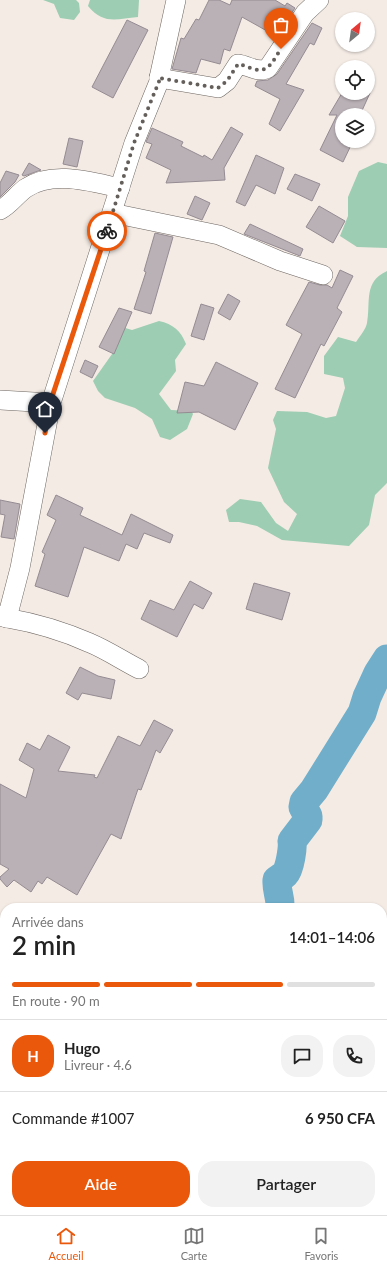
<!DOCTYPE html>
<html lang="fr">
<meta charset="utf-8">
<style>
:root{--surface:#fff;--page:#f2f2f2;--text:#222;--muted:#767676;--line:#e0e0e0;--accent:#ea580c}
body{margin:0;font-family:Lato,sans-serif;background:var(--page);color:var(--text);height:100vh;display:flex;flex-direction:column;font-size:15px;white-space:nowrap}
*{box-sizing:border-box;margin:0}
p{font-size:13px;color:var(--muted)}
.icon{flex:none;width:22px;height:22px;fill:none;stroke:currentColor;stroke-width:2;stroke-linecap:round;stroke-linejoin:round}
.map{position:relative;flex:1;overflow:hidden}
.details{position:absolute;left:0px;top:903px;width:387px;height:312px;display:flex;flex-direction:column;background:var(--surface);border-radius:16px 16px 0 0;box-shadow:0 1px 3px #0004}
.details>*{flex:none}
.needle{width:26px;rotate:29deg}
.controls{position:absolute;left:335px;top:12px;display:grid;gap:8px}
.controls a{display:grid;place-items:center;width:40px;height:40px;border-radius:50%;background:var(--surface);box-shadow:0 1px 3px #0004;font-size:20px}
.pin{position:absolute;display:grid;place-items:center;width:34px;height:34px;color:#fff;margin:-41px -17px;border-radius:50% 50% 50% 0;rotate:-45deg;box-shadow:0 0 4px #0007}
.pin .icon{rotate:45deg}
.courier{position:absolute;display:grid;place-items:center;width:40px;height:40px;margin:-20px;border:3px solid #ea580c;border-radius:50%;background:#fff;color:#222;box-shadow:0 1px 5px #0007}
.overview em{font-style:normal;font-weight:600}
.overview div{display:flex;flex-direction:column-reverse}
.overview{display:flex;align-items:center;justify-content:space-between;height:68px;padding:0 12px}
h1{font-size:26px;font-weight:600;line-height:30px}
.bar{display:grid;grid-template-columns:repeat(4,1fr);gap:6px 4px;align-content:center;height:48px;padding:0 12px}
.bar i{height:5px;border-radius:3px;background:var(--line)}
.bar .current{background:var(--accent)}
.bar p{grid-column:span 4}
.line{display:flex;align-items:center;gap:10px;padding:0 12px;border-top:1px solid var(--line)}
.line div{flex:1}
.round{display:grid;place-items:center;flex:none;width:42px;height:42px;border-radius:16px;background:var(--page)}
.button{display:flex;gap:8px;margin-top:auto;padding:8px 12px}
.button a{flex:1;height:46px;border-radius:16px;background:var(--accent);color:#fff;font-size:16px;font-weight:600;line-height:46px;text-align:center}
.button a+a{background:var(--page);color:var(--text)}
.menu{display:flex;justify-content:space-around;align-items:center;height:56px;border-top:1px solid var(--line);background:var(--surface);font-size:11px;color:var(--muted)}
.menu a{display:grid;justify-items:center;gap:2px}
.menu .current{color:var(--accent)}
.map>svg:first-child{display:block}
.green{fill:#9dcdb2}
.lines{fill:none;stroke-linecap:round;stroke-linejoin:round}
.river{stroke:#70aec9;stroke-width:29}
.building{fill:#bab1b7;stroke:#948c92}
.street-casing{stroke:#6c6560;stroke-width:20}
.highway-casing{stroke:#6c6560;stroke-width:24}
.street{stroke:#fff;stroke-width:19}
.highway{stroke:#fff;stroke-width:22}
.done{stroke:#645f5b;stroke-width:4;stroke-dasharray:0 7.2}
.route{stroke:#ea580c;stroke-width:5}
</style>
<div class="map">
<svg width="387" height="1215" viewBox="0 0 387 1215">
<rect width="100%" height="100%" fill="#f4ebe5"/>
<g class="green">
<path d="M43,0h33l3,3 1,9 -6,8 -14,-2 -6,-14z"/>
<path d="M90,0h49l-1,17c-22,2 -34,8 -50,-11z"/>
<path d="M378,162l9,2v84l-30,-1 -17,-11 8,-20v-19l11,-26z"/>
<path d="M387,271v212l-12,12 -6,30 -20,21 -67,-6 -25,-14 -18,-4h-10l-3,-12 14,-11 21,3 15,21 12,8 9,-17 -13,-12 -16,-34 8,-39 -3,-9 4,-9 30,1 19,6 10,-2 9,-28 -2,-10 -19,-4v-18l14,-19 18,5c4,-6 10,-13 11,-19 4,-21 -4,-41 20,-52z"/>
<path d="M159,321c14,3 22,10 27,23l-11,16 1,11 -17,23 12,16 20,1 2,3 -6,15 -17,11 -10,-3 -8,-18 -17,-11 -30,-10 -7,-7 -5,-10 24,-34 5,-20 10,3z"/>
</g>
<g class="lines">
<g class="river">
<path d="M280,908c1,-10 -4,-18 -3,-28 3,-2 6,-4 8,-6 5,-5 8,-27 7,-33l16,-21v-4l-5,-9 1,-5 10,-12 48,-77 5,-16 11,-24 9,-14"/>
<path d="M186,1215l5,-5"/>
</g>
</g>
<g class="building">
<path d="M209,0h10l11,5 2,-5h43l10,6 2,-3 8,5 -19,28 -34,-19 -12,34 -6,-2 -4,15 -19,-5 -5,14 -24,-4 9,-31 3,1 12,-20 3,1z"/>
<path d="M127,20l21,10 -35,68 -21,-11z"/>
<path d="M312,23l10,5 -8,17 -4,-2 -24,41 18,6 -24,41 -11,-7 11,-25 -25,-13 2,-5 11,-1 9,-6z"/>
<path d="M342,93h28l-10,22h-18v26h11l-10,21 -23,-12 17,-35h-8z"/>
<path d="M231,127l12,7 -19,34 1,12 -59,3 5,-13 -25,-12 6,-14 -6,-2 6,-14 31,14 -2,4 22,11 1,-2 8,5z"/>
<path d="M69,138l14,3 -6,26 -14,-3z"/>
<path d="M256,155l28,13 -9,26 -19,-9 -11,21 -9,-4z"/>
<path d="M29,163l12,7 -17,6 -2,-1z"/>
<path d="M6,171l13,4 -4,7 -15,15v-14z"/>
<path d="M295,174l25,10 -8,17 -25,-12z"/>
<path d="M195,196l15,7 -8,17 -15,-6z"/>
<path d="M319,206l26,15 -12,22 -27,-16z"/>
<path d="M250,224l53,25 -3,7 -56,-22z"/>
<path d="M155,233l18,4 -22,77 -17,-5 12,-37 -2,-1z"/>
<path d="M340,270l13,6 -16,32 5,4 -18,34 -3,-2 -26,54 -20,-9 27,-55 -16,-9 23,-43 11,3h7l5,3z"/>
<path d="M228,294l12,7 -10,19 -12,-7z"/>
<path d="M201,304l13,4 -10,32 -13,-4z"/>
<path d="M119,308l13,4 -18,42 -15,-7z"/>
<path d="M85,360l13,6 -6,12 -12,-6z"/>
<path d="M216,362l42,21 -23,47 -36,-18 -22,1 8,-31 19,4z"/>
<path d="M56,495l27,13 -3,7 42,20 9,-21 42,21 -3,8 -26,-10 -7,16 -11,-5 -7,17 -35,-14 -16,50 -33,-11 10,-32 -3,-2 14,-32 -9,-5z"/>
<path d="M0,500l20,4 -6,35 -13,-2 4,-22 -5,-1z"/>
<path d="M190,581l22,12 -9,16 -9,-5 -17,33 -36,-18 9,-19 24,10z"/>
<path d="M254,583l36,10 -8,27 -36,-11z"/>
<path d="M80,667l18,9 17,4 -4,19 -29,-6 -4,7 -12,-7z"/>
<path d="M154,720l19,10 -13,23 -4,-3 -15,40 -3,-1 -17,50 -10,-5 -34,61 -30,-18 -5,7 -4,-3 -7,11 -17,-12 -7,7 -7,-8v-2l9,-8 -9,-5v-80l26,14 8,-29 -15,-9 8,-17 13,7 8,-15 22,12 -12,24 37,4 -1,2 3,1 21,-42 22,10z"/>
</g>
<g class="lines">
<defs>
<g id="street">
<path d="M159,78l59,10 9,-7 11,-17c10,1 20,10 30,4l37,-55 14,-13"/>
<path d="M0,210c10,-5 17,-16 26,-22 27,-18 65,-6 94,0"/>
<path d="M112,213l107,22 61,26 43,14"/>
<path d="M0,400l51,3"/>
<path d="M0,616l7,2 13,-50 31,-165 83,-260 26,-64 -1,-1 17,-78"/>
<path d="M7,618c29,5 56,13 83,25 17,7 33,18 49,26"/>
</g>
<g id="highway">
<path d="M0,959l5,1"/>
<path d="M382,1030l5,1"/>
</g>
</defs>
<use href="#street" class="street-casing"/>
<use href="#highway" class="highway-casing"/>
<use href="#street" class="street"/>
<use href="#highway" class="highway"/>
</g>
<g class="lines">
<path class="done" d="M107,231l27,-88 26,-64 -1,-1 59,10 9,-7 11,-17c5,1 10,3 15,5 16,5 20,-9 28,-20"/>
<path class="route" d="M45,433l5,-30 57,-172"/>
</g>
</svg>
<div class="controls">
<a><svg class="needle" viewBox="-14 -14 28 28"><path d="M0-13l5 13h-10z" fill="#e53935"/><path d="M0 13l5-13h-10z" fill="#767676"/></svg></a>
<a><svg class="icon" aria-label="locate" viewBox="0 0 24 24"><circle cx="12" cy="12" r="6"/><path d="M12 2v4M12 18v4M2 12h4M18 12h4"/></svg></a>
<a><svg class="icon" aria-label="layers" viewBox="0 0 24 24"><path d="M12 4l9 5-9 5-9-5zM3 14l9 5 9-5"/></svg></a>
</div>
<div class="pin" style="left:281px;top:49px;background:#ea580c"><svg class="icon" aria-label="bag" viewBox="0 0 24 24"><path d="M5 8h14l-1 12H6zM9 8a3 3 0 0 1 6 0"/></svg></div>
<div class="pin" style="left:45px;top:433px;background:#1f2937"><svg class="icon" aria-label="home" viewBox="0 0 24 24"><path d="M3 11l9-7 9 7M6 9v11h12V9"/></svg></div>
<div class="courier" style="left:107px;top:231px"><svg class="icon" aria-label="bike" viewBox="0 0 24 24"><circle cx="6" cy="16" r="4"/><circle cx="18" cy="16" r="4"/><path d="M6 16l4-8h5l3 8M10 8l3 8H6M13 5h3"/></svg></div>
<section class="details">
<div class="overview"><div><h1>2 min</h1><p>Arrivée dans</p></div><em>14:01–14:06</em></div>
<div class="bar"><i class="current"></i><i class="current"></i><i class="current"></i><i></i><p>En route · 90 m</p></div>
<div class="line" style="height:72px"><b class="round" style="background:var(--accent);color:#fff">H</b><div><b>Hugo</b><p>Livreur · 4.6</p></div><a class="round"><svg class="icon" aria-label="chat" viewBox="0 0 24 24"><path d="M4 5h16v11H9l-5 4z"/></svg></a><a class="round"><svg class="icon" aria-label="phone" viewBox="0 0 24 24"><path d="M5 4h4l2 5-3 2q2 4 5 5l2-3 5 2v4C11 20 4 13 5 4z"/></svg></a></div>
<div class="line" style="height:52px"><div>Commande #1007</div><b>6 950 CFA</b></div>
<div class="button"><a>Aide</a><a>Partager</a></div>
</section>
</div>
<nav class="menu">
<a class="current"><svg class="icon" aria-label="home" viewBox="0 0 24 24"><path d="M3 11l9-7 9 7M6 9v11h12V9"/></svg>Accueil</a>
<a><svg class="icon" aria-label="map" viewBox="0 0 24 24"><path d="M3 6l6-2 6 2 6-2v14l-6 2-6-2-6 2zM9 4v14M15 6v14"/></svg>Carte</a>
<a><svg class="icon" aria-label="saved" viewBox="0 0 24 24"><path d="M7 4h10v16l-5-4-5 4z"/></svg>Favoris</a>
</nav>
